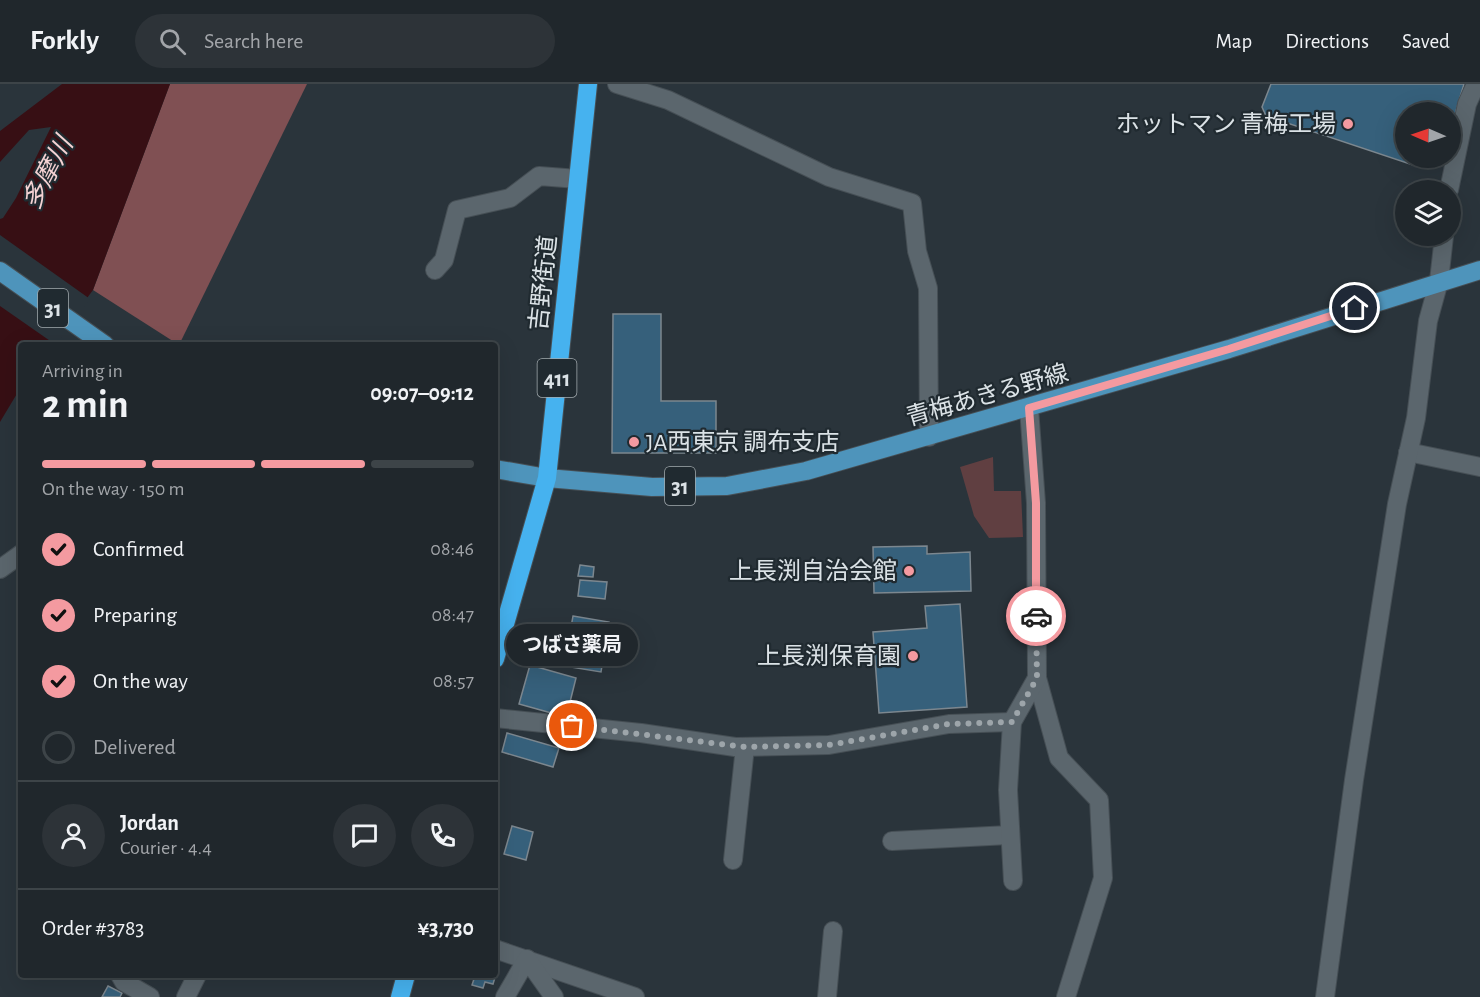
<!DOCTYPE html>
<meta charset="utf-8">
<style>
:root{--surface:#20272c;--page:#2d3338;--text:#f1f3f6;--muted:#a2a5a9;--line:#3d4448;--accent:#f49aa0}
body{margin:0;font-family:"Alegreya Sans","Noto Sans JP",sans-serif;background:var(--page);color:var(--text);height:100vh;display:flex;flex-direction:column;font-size:22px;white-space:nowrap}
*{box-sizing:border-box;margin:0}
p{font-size:20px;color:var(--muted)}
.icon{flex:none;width:33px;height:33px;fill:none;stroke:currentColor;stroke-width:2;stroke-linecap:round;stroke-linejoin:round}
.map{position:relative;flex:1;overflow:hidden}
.panel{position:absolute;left:18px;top:258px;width:480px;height:636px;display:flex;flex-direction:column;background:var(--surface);border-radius:6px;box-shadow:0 6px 24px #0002,0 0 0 2px var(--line)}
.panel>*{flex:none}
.needle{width:39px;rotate:272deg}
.fabs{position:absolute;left:1395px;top:18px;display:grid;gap:12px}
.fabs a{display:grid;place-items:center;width:66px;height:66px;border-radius:50%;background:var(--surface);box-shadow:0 6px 24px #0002,0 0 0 2px var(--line);font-size:30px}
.pin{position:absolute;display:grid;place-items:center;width:51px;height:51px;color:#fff;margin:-26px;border:3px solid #fff;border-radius:50%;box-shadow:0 2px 6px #0007}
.courier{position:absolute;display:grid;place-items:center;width:60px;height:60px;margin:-30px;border:4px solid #f49aa0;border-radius:50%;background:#fff;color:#222;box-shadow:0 2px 8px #0007}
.bubble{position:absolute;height:42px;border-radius:21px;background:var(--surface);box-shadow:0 6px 24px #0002,0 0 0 2px var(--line);font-size:20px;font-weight:700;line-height:42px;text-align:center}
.summary em{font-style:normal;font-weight:700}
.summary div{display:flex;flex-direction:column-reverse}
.summary{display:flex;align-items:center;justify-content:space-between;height:102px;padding:0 24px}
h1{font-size:39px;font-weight:700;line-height:45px}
.bar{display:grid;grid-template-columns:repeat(4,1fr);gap:9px 6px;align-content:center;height:72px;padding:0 24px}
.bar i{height:8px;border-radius:4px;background:var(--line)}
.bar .selected{background:var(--accent)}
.bar p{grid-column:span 4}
.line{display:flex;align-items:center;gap:15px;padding:0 24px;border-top:2px solid var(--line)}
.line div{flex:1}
.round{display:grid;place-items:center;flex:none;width:63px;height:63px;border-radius:32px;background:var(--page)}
ol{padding:0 24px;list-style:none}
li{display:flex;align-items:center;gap:18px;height:66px}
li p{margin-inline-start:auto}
li .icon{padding:6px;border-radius:50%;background:var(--accent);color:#111;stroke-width:4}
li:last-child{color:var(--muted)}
li i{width:33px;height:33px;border:3px solid var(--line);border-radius:50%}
header{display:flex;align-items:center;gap:36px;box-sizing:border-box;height:84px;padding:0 30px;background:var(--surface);border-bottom:2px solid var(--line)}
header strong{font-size:28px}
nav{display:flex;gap:33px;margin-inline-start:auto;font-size:21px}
.search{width:420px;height:54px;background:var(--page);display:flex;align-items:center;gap:15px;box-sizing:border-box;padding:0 21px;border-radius:33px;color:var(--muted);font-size:22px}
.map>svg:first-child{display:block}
.green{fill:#603f41}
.forest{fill:#805053}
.water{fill:#370f14}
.pier{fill:#2a343b}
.building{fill:#36607b;stroke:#7c878f;stroke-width:1.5}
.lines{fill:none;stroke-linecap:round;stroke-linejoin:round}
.minor-casing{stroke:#464f55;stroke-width:20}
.major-casing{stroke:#464f55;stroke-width:20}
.highway-casing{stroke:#464f55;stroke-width:20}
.minor{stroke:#5b666d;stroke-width:18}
.major{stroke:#4e94bb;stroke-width:18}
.highway{stroke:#46b2ef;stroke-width:18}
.done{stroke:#9da5aa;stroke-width:6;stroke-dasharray:0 10.8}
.route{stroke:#f49aa0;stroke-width:8}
.poi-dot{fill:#f49aa0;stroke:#202a30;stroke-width:2}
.labels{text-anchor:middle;stroke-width:4.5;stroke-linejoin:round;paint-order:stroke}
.shield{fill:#202a30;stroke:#a3abaf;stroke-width:1.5}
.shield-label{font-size:22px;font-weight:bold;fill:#dbe2e6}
.poi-label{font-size:24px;fill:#dbe2e6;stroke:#202a30;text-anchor:end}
.street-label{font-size:24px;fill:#dbe2e6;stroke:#202a30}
.water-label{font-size:26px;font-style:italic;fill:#f5d3d4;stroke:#202a30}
</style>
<header>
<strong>Forkly</strong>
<div class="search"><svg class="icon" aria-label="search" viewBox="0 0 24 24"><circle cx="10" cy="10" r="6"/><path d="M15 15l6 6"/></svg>Search here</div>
<nav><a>Map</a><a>Directions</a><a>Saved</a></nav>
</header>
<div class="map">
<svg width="1480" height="913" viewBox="0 0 1480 913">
<rect width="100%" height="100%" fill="#2a343b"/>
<path class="green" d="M993,373l1,34h27l2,46 -34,1 -15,-22 -14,-49z"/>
<path class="forest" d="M170,0h137l-128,261 -86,-55z"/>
<path class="water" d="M62,0h108l-77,206 -41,55h-31v42l-21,35v-203l3,-1 13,-20 35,-71 -22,3 -29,32v-31z"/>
<path class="pier" d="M0,151l90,64 -34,46 -56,-39z"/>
<g class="building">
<path d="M1271,0h193l-14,47v-19h-44v46h37l-1,3 -23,6 -153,-51 -4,-9z"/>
<path d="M613,230h48v87h55v52h-104z"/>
<path d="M927,462v8l43,-2 1,39 -97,2 -1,-46z"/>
<path d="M580,481l14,2 -1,10 -15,-1z"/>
<path d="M580,496l27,2 -2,17 -27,-3z"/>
<path d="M960,520l7,103 -88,6 -6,-81 54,-4 -2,-22z"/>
<path d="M573,532l36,6 -8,50 -37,-6z"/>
<path d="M530,581l46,13 -8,32 -11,-3 -2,7 -36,-10z"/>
<path d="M507,649l52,15 -6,19 -51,-15z"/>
<path d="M512,742l21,6 -7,28 -22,-6z"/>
<path d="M495,882l3,1 -5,17 -8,-2 -2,6 -11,-3 2,-6 -6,-4h27z"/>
<path d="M108,902l14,7 -2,4h-18z"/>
</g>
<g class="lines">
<defs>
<g id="minor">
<path d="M617,0l51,16 161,77 83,26 5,48 11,37 1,149"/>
<path d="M1449,106l18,-86 9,-20"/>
<path d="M435,186l9,-10 13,-50 53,-12 29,-22 39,3"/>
<path d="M1029,324l7,95 1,175 22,80 40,42 4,78 -37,119"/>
<path d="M1408,368l72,15"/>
<path d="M0,485l21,-15"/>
<path d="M495,634l146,15 94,14 94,-2 120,-21 63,-2"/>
<path d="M892,757l117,-6"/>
<path d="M733,776l12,-113"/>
<path d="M1013,797l-5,-91 4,-68 25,-44"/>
<path d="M495,865l140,48"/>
<path d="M120,891l4,7 26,15"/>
<path d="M186,913l11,-22"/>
<path d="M505,913l22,-38 27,38"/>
<path d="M827,913l6,-66"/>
<path d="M1325,913l29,-217 43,-276 19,-86 12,-97 11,-40 5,-45"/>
</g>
<g id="major">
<path d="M0,187l105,74"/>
<path d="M495,385l52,9 105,9 75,-1 79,-15 423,-122 251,-79"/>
</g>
<g id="highway">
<path d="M495,575l52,-181 41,-394"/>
<path d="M400,913l6,-22"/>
</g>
</defs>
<use href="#minor" class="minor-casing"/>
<use href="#major" class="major-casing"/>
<use href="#highway" class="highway-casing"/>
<use href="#minor" class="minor"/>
<use href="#major" class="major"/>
<use href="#highway" class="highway"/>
</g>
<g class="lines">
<path class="done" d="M572,642l173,21 84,-2 120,-21 63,-2 25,-44 -1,-62"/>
<path class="route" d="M1036,532v-113l-7,-95 200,-59 126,-41"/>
</g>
<g class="poi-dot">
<circle cx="1348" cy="40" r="6"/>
<circle cx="634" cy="358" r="6"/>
<circle cx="909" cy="487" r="6"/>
<circle cx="913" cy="572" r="6"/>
</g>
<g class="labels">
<g class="shield">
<rect x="38" y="205" width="30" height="38" rx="4.5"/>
<rect x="537.5" y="275" width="39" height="38" rx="4.5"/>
<rect x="665" y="383" width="30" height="38" rx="4.5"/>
</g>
<g class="shield-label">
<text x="53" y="232">31</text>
<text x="557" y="302">411</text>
<text x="680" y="410">31</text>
</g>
<g class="poi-label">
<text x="1336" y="48">ホットマン 青梅工場</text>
<text x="646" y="366" text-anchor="start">JA西東京 調布支店</text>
<text x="897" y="495">上長渕自治会館</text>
<text x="901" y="580">上長渕保育園</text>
</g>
<g class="street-label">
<text transform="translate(543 199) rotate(-84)" y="8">吉野街道</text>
<text transform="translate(987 311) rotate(-16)" y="8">青梅あきる野線</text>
</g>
<g class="water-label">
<text transform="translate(47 89) rotate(-62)" y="9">多摩川</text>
</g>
</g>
</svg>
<div class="fabs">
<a><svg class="needle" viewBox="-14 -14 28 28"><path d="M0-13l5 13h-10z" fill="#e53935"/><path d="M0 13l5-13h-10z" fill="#a2a5a9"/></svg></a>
<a><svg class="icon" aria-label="layers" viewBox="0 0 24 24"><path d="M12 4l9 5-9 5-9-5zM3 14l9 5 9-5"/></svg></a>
</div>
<div class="pin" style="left:572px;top:642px;background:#ea580c"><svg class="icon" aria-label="bag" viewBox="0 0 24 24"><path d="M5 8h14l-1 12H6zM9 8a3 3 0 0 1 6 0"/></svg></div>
<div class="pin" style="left:1355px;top:224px;background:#1f2937"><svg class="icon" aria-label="home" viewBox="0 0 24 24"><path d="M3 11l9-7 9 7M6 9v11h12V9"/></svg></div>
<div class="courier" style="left:1036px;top:532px"><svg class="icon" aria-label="car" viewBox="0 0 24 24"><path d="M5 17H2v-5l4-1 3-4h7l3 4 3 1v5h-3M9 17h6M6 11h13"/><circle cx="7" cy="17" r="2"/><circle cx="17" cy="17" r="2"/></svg></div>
<div class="bubble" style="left:506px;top:540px;width:132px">つばさ薬局</div>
<section class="panel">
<div class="summary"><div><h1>2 min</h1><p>Arriving in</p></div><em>09:07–09:12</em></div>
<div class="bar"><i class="selected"></i><i class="selected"></i><i class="selected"></i><i></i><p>On the way · 150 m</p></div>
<ol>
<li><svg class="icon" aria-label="check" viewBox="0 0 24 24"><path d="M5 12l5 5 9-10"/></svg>Confirmed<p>08:46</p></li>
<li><svg class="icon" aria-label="check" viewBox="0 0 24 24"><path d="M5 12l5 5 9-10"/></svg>Preparing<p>08:47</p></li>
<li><svg class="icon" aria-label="check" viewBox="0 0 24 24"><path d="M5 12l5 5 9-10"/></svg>On the way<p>08:57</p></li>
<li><i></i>Delivered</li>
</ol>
<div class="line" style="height:108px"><a class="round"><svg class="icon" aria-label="person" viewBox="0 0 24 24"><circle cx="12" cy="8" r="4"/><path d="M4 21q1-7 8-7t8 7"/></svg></a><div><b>Jordan</b><p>Courier · 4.4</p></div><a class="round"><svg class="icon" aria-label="chat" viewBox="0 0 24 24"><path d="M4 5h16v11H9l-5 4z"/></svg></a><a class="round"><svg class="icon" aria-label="phone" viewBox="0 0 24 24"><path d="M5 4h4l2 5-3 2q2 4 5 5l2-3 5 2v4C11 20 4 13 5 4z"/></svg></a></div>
<div class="line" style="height:78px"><div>Order #3783</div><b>¥3,730</b></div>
</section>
</div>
